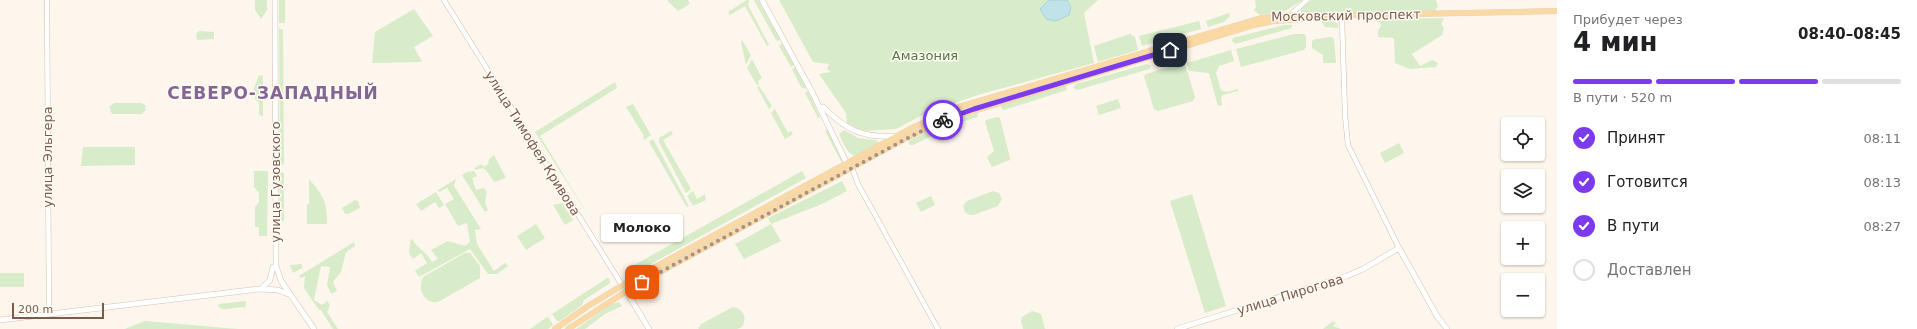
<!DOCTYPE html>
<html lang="ru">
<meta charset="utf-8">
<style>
:root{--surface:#fff;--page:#f2f2f2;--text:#202124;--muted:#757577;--line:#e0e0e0;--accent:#7c3aed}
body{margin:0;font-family:"DejaVu Sans",sans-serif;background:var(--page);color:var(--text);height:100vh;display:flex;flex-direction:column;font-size:15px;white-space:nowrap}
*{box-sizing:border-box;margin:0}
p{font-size:13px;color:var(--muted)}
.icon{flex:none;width:22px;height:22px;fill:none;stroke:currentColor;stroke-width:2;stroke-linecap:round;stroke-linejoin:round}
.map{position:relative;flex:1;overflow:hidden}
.details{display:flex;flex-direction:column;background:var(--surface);width:360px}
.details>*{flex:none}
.tools{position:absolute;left:1501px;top:117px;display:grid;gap:8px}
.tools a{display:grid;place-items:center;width:44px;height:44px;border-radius:4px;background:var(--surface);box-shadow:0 1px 3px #0004;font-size:20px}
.scale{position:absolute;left:12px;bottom:10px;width:92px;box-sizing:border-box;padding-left:4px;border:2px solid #7a5c4d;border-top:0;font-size:11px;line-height:14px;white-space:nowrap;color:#7a5c4d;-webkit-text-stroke:3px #fffaf3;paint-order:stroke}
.pin{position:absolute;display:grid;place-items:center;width:34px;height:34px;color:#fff;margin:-17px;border-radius:8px;box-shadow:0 2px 6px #0006}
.courier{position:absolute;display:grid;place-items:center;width:40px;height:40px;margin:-20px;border:3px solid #7c3aed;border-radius:50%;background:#fff;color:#222;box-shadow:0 1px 5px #0007}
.bubble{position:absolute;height:28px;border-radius:4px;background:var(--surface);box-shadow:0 1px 3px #0004;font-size:13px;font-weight:800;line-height:28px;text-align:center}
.head em{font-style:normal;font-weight:800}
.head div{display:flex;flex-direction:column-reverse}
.head{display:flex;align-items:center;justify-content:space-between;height:68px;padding:0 16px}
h1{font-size:26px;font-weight:800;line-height:30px}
.bar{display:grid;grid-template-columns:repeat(4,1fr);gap:6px 4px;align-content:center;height:48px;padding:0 16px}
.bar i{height:5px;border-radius:3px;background:var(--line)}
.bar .selected{background:var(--accent)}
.bar p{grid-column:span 4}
ol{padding:0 16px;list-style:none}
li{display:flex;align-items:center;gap:12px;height:44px}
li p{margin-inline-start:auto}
li .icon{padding:4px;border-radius:50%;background:var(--accent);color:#fff;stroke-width:4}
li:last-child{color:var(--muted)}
li i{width:22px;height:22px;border:2px solid var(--line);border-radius:50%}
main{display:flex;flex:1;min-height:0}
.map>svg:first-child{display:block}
.green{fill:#d8ecc9}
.water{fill:#bfe3e8;stroke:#a5d3da}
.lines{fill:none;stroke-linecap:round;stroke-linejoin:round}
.tertiary-casing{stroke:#d1beb0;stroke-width:5.5}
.secondary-casing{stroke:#d6c0b0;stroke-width:6}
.primary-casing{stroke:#dad1cd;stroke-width:6}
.tertiary{stroke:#fff;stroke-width:4.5}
.secondary{stroke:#fff;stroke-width:5}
.primary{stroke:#fbd9a5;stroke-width:5.5}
.done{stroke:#a89285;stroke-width:4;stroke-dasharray:0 7.2}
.route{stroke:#7c3aed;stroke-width:5}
.labels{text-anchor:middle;stroke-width:3;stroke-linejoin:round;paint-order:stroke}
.street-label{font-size:13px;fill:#7a5c4d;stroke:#fffaf3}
.park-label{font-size:13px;fill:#537a41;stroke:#fffaf3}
.district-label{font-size:17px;font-weight:bold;letter-spacing:1px;fill:#846695;stroke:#fffaf3}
</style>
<main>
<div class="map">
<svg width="1557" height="329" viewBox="0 0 1557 329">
<rect width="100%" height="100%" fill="#fdf6ec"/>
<g class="green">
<path d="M255,0h12v10l-6,9 -6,-9z"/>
<rect x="279" y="0" width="6" height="23"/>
<path d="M667,0h21l2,4 -12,7z"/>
<path d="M747,0h2l-1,5 21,40 -2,1 -22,-40 -15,9 -2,-3z"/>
<path d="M754,0h4l22,39 -2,2 -2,-1z"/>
<path d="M779,0h319l-14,13 10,50 -116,32 -50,17 -32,17 -32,2 -17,-7 -1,-11 -27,-39 12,-2 -4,-3 2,-5 -16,-2z"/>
<path d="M1255,0h48l-18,11 -25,4 -5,-4 -1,-2 2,-1z"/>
<path d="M1312,0h124l2,6 -3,5 -134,2v-6z"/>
<path d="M414,9l19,27 -19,11 8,15 -50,1 3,-31z"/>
<path d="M1229,13l1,3 -6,6 -16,5 -2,-6z"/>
<path d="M1444,18l-3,6 3,4 -2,7 -30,19 8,12 12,-6 6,3 -2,4 -26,2 -15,-6 -1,-25 -16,-1v-7l3,-4 -1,-3 -4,-2h12l2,-2z"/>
<path d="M1199,21l2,8 -59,17 -3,-10z"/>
<path d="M1321,21h13l4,3v4l-13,-1z"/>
<path d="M1284,25h8v3l-57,16 -3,-3 1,-3z"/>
<path d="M279,28l4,2 1,134 -4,2z"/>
<path d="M1232,29l-226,68v-1z"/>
<path d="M199,31l15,1v7l-17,1 -1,-6z"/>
<path d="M1130,34l5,3 3,13 -40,12 -4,-16z"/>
<path d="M1294,34h10l2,2v11l-2,3 -63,17 -5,-18z"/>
<path d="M1331,37l3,2 2,24h-13v-8l-11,-7v-7l3,-2z"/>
<path d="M742,40l9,15 -5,10 -5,-23z"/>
<path d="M782,43l12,22 -3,2 -12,-21z"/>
<path d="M1231,50l3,11 -15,5 -3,7 5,17 5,2 12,-3v2l-16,4 -1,4 1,6 -4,1 -9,-33 -20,-2 -2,-8z"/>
<path d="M752,59l10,19 -4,3 1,3 -2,1 -10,-17z"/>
<path d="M1182,63l3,1 10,33 -2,4 -35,10 -4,-2 -10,-33 2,-2z"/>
<path d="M1147,64l4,2 -2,3 -71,21 -5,-2 3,-4z"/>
<path d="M795,67l11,20 -1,2 -4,-2 -9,-18z"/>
<path d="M259,75l4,1v41l-4,-3v-11l-4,-4 -1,-11z"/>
<path d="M615,82l2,6 -77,48 48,79 -53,-83z"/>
<path d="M1066,85l1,5 -63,20 -3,-2v-3z"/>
<path d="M759,86l13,20 -3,3 -12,-22z"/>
<path d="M808,91l12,26 -2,1 -13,-25z"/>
<path d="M998,98l1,2 -58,19 -82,42 82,-44z"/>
<path d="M1118,99l3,9 -22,7 -3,-9z"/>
<path d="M114,103h27l4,2 1,5 -5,4h-29l-3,-7z"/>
<path d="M633,104l18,31 -7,5 -1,-3 1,-1 -18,-29z"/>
<path d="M775,109l13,24 3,-2 2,3 -8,5 -14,-26z"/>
<path d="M977,113l1,4 -23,7 -42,21h-3l-2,-4 40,-19z"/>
<path d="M997,117l3,1 10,40v2l-18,7 -5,-10 7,-6 -9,-29 1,-2z"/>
<path d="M828,130l16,31 -1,1 -2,-1 -16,-30z"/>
<path d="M844,130l14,8 18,2 3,3 -23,13c-10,-2 -13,-14 -17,-22z"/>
<path d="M671,131l2,3 -10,6 28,49 -5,4 -27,-51v-4z"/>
<path d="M653,139l36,67 -1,1 -2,-1 -37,-64z"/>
<path d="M1399,143l5,10 -19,10 -5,-10z"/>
<path d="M83,147h52v18l-54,1z"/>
<path d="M494,155l12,23 -12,4 -8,-12 -4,-2 -6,2 -2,-2 8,-4 2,3 4,-3 1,-5z"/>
<path d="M844,168l-215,119 -1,-2z"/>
<path d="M280,170l4,4v48l-5,-4z"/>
<path d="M254,171h14l-1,65h-8v-9h-4v-20l4,-5v-9l-5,-6z"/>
<path d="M474,171l3,5 -5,2 4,12 8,-2 3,4 -2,11 3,7 -3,2 -23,-37 5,-3z"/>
<path d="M802,171l4,7 -175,97 -4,-6z"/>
<path d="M309,179c13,15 19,24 18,45h-20v-20h2z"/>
<path d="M456,179l-2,7 27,43 -6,1 2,14 17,27 11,-8 3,3 -11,8h-9l-18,-25 -51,28 -4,-6 12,-8 -6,-10 -8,6 -4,-6 2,-15c7,11 14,12 21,24l6,-3 -7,-9 17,-9 17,5 5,-4 -3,-19 -9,3 -13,-22 9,-5 -7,-11 -8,4 -1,-2z"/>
<path d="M842,181l5,10 -25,13 -51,20 10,17 -37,18 -9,-15 36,-20 -3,-6z"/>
<path d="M693,191l4,8 8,-5 1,6 -13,6 -6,-10z"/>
<path d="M993,191l6,2 3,6 -4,7 -25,9h-3l-5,-3 -2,-6 4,-5z"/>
<path d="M436,192l8,13 -5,3 -4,-6 -14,9 -5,-7z"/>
<path d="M1192,194l34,112 -21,7 -35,-112z"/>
<path d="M931,196l4,9 -14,7 -5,-9z"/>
<path d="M355,200l3,1 2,7 -12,6h-3l-3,-6z"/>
<path d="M562,203l11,17 -8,5 -12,-20z"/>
<path d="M536,224l9,14 -19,12 -9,-14z"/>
<path d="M354,242l1,4 -9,6 -5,20 -8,10 4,9 -6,3 -4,-9 3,-18 -9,-1 -7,34 8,5 5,-4 3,4 -3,7 11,17h-5l-12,-19h-2l-15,-22 1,-12 -5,2 -1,-2z"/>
<path d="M465,253h5l10,13v12l-42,24c-14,2 -21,-14 -15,-25z"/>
<path d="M302,264v4l-9,5 -3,-8z"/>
<rect x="0" y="273" width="24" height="14"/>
<path d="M607,278h2l1,5 -26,17 -2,5 -22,16h-3l-5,-7z"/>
<path d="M246,301l-1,8 -1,-2c-8,0 -15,3 -23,2l-3,-3 1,-2z"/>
<path d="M619,302l3,4 -17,8 -20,15h-9l36,-25z"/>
<path d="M733,307c9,1 15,10 9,20l-5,2h-39l3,-5z"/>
<path d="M1032,311l9,3 4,15h-22l-2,-8 1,-4z"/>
<path d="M547,317l2,1 4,7 -5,4h-18z"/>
<path d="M145,321l93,8h-113z"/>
<path d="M1333,321l3,2 -3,3 8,3h-18z"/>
</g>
<path class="water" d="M1049,0h18l4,7 -2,8 -13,6 -10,-2 -6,-10z"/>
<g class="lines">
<defs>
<g id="tertiary">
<path d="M47,0l2,314"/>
<path d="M444,0l178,285"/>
<path d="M1290,15l17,-15"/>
<path d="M1342,19l3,96 3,30 51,103"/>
<path d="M852,168l6,16 80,145"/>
</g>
<g id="secondary">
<path d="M275,0l1,266 5,15 33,48"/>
<path d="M762,0l51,94 34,70"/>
<path d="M823,107c24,24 40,31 74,29"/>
<path d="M262,288l8,-8 3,-13"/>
<path d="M626,291l23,38"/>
<path d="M0,320l259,-31 19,1 10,4"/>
<path d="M1177,329l170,-53 16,-7 36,-21 38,68 10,13"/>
</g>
<g id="primary">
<path d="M555,329l33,-23 45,-27 281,-152 45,-20 303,-89 28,-3 21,1 246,-5"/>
<path d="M568,329l68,-44 268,-146 40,-19 310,-95 20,-4 30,-2"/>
</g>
</defs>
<use href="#tertiary" class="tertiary-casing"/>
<use href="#secondary" class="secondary-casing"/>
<use href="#primary" class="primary-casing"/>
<use href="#tertiary" class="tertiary"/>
<use href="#secondary" class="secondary"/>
<use href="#primary" class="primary"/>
</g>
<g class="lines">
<path class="done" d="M642,282l262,-142 39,-20"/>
<path class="route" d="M943,120l31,-11 196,-59"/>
</g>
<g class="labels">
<g class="street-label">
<text transform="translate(1346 15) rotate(-1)" y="5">Московский проспект</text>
<text transform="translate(533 143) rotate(58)" y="5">улица Тимофея Кривова</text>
<text transform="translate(47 157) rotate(-90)" y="5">улица Эльгера</text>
<text transform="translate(275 182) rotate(-90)" y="5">улица Гузовского</text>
<text transform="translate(1290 294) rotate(-17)" y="5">улица Пирогова</text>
</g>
<g class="park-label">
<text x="925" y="60">Амазония</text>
</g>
<g class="district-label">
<text x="273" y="99">СЕВЕРО-ЗАПАДНЫЙ</text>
</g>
</g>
</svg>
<div class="tools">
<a><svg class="icon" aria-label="locate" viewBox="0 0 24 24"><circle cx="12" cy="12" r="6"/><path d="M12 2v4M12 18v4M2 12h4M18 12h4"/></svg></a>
<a><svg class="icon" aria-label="layers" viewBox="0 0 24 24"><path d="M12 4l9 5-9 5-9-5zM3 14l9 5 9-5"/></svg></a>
<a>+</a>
<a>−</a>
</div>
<div class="scale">200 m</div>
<div class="pin" style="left:642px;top:282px;background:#ea580c"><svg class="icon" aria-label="bag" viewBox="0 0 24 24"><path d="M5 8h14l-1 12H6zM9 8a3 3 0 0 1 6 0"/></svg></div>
<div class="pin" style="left:1170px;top:50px;background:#1f2937"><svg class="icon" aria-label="home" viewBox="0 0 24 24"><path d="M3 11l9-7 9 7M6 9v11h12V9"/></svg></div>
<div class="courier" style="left:943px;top:120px"><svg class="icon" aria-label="bike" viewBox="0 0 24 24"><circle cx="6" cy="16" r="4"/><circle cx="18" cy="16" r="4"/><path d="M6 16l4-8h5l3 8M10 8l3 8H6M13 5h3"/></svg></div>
<div class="bubble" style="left:601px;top:214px;width:82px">Молоко</div>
</div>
<section class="details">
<div class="head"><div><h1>4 мин</h1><p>Прибудет через</p></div><em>08:40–08:45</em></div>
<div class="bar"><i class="selected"></i><i class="selected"></i><i class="selected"></i><i></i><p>В пути · 520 m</p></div>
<ol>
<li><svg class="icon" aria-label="check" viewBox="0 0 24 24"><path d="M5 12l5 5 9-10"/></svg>Принят<p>08:11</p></li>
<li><svg class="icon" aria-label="check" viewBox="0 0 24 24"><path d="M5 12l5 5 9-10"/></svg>Готовится<p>08:13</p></li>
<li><svg class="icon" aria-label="check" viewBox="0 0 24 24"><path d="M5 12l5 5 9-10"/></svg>В пути<p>08:27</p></li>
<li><i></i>Доставлен</li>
</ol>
</section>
</main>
